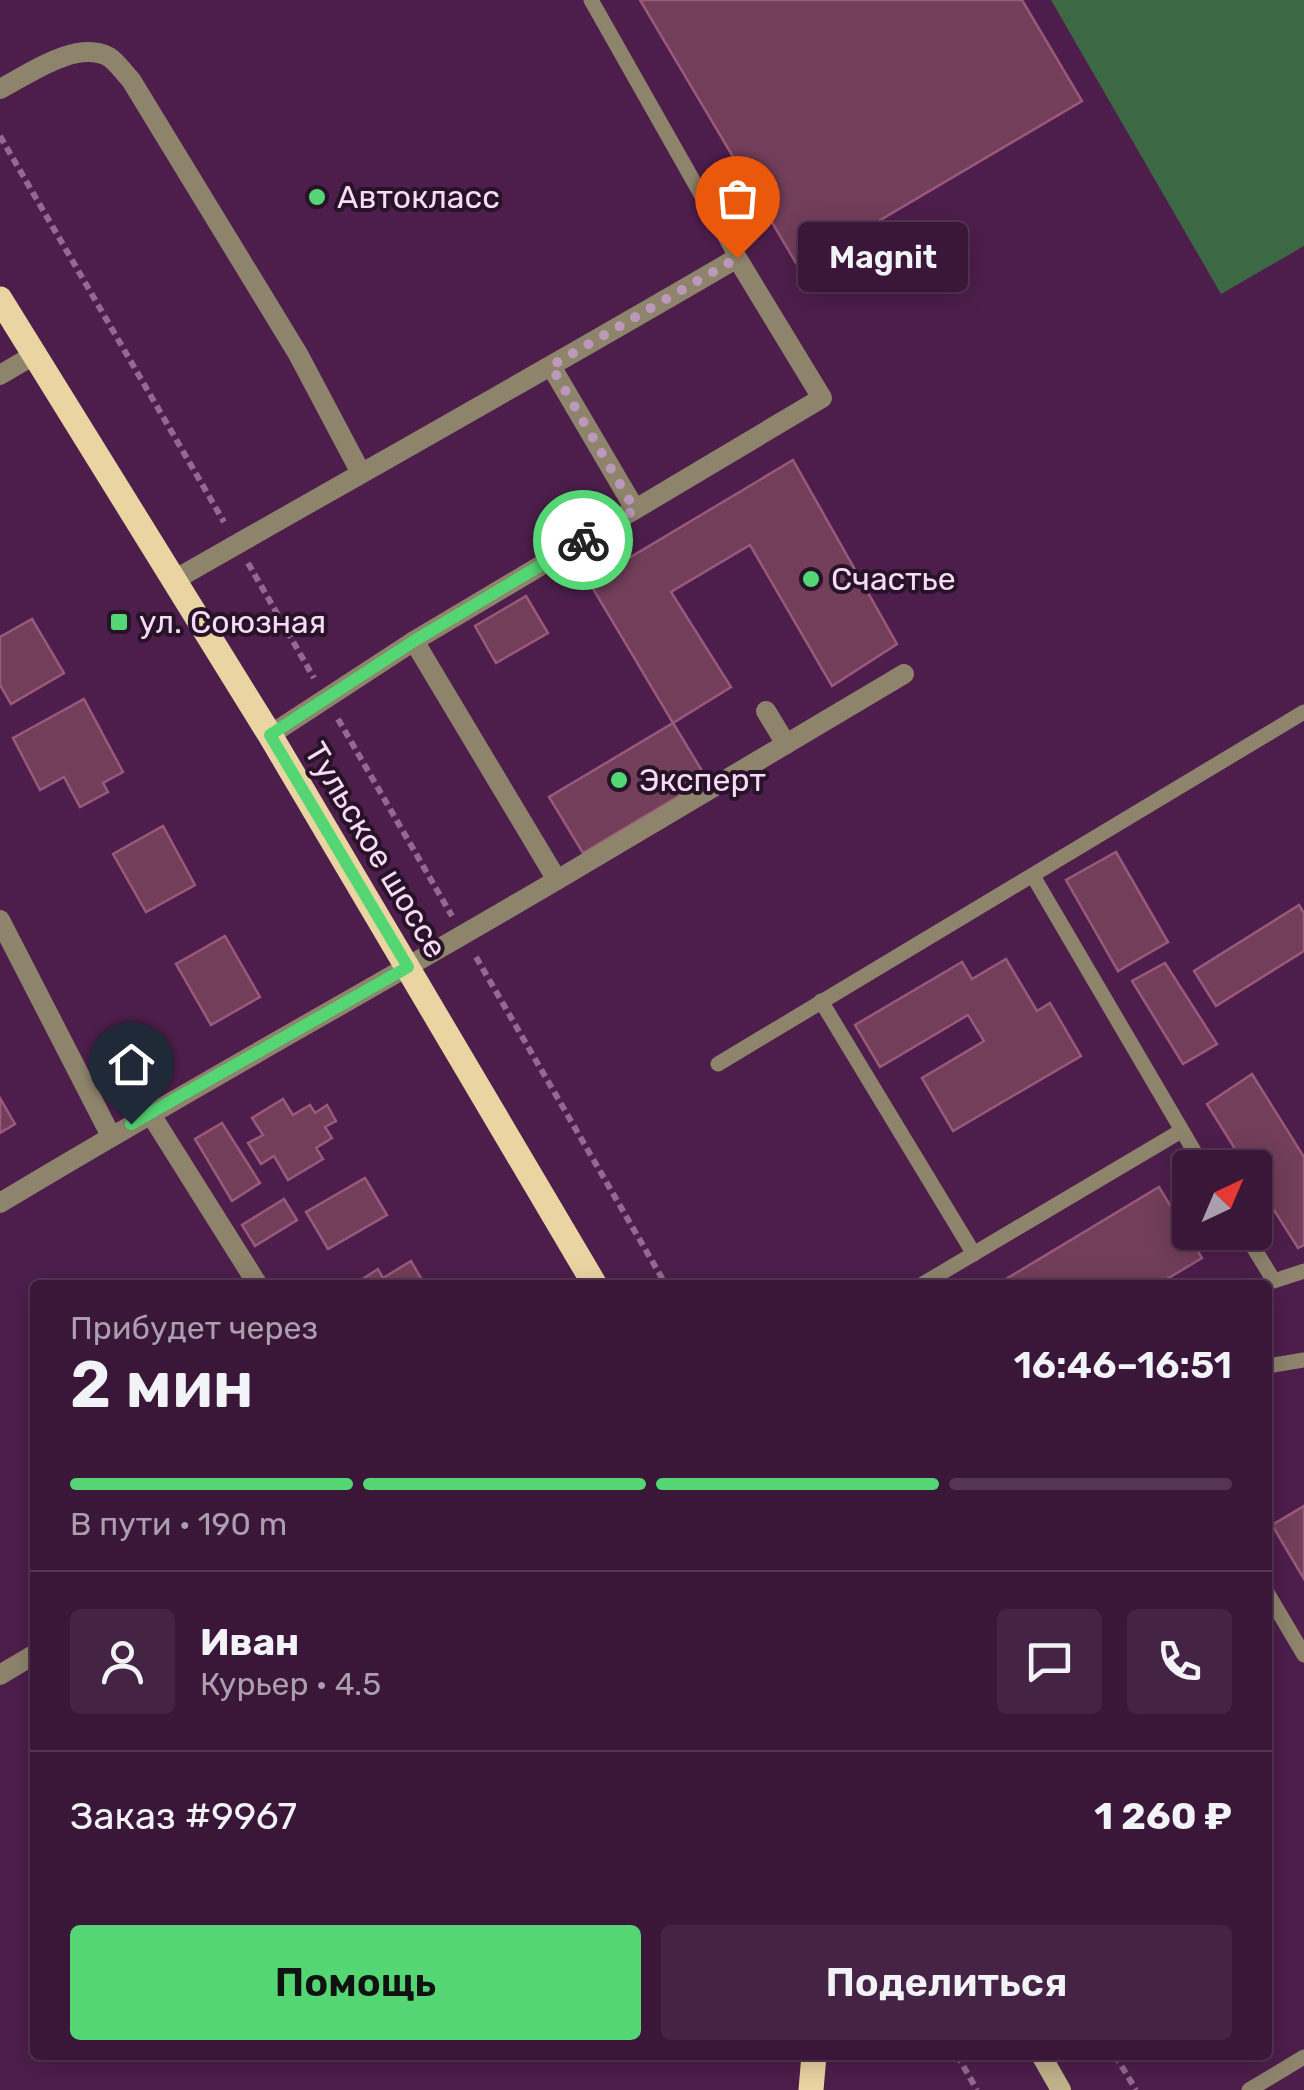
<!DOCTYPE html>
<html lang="ru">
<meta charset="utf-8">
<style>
:root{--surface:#3a1639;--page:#452344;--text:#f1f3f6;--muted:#ab9fae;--line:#543553;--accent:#53d673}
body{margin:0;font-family:Rubik,sans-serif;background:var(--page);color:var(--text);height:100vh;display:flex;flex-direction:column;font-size:38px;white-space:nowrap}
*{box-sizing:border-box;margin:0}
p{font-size:32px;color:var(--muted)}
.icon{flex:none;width:55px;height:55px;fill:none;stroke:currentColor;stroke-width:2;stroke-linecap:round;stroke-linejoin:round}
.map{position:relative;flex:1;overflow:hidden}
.side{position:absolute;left:30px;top:1280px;width:1242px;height:780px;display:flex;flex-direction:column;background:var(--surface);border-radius:10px;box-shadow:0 5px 25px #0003,0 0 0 2px var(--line)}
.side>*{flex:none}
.needle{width:65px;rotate:44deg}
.tools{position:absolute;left:1172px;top:1150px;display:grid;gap:20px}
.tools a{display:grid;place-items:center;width:100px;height:100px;border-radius:10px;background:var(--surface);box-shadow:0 5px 25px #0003,0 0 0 2px var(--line);font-size:50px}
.pin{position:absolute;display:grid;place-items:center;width:85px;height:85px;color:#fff;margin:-102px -42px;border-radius:50% 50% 50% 0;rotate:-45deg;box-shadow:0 0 10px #0007}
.pin .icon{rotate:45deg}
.courier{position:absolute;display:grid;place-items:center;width:100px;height:100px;margin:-50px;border:8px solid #53d673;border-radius:50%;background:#fff;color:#222;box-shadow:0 2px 12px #0007}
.bubble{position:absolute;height:70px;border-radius:10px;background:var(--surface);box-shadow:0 5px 25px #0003,0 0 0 2px var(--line);font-size:32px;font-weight:600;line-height:70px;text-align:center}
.overview em{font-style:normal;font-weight:600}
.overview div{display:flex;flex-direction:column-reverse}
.overview{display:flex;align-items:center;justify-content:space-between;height:170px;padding:0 40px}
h1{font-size:65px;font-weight:600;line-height:75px}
.bar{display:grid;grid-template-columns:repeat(4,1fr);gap:15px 10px;align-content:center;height:120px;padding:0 40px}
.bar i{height:12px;border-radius:8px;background:var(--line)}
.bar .on{background:var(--accent)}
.bar p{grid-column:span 4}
.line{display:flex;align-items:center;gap:25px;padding:0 40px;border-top:2px solid var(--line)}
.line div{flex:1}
.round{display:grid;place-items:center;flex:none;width:105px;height:105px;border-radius:10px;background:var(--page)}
.primary-button{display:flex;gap:20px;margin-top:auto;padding:20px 40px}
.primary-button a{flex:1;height:115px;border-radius:10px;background:var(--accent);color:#111;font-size:40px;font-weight:600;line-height:115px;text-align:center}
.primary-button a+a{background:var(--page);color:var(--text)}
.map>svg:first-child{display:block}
.green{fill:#3c6944}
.building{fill:#723e59;stroke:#9a597a;stroke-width:2.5}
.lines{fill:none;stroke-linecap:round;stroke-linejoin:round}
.path{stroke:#926a90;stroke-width:6;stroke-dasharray:8 5;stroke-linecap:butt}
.service{stroke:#8e846c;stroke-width:15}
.minor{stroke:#8e846c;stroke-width:20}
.secondary{stroke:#c1b28b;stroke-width:20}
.primary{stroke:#e9d4a2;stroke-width:25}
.done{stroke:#bc98ba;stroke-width:10;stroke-dasharray:0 18}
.route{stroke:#53d673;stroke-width:12}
.poi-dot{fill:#53d673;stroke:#271327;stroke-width:4}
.labels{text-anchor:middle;stroke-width:8;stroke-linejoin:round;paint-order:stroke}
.poi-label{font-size:32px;fill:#f8daf5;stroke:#271327;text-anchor:start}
.street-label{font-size:32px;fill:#f8daf5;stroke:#271327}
</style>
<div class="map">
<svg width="1304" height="2090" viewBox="0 0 1304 2090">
<rect width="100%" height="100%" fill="#4d1e4c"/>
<path class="green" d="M1051,0h253v246l-83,48z"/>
<g class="building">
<path d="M640,0h382l60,101 -283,167z"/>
<path d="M793,460l104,184 -65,42 -82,-141 -79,47 60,95 -58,36 -84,-141z"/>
<path d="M526,596l22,37 -52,30 -21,-37z"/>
<path d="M32,619l32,54 -53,31 -11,-19v-48z"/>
<path d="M84,699l39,73 -20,11 5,9 -28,15 -16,-30 -24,13 -27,-52z"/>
<path d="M673,723l34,56 -124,74 -34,-56z"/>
<path d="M163,826l32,59 -49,27 -33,-58z"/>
<path d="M1116,852l52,90 -50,29 -52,-91z"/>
<path d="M1299,905l5,8v38l-88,55 -22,-35z"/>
<path d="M225,936l35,61 -49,28 -35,-61z"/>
<path d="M1006,959l31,52 13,-8 31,53 -128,75 -31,-53 62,-37 -16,-26 -88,52 -25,-42 107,-63 10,17z"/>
<path d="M1165,963l52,81 -34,20 -51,-83z"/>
<path d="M1252,1074l52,83v88l-6,3 -43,-68v-12h-8l-40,-64z"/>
<path d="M0,1098l15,26 -15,9z"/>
<path d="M283,1099l10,16 17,-10 5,8 12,-8 9,16 -11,6 7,11 -16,10 7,11 -35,21 -14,-24 -13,8 -13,-21 15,-8 -11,-17z"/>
<path d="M222,1123l38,60 -28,18 -37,-62z"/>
<path d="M365,1178l22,37 -59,34 -22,-37z"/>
<path d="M1159,1187l43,71 -45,27h-161z"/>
<path d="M284,1199l13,21 -42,26 -13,-21z"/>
<path d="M411,1261l14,24h-61l-3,-5 17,-11 5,9z"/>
<path d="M1304,1506v73l-32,-54z"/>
</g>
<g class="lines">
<g class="path">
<path d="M0,136l224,386"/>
<path d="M248,563l66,115"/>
<path d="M338,719l114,197"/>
<path d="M476,957l190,328"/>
<path d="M957,2055l20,35"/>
<path d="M1115,2055l21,35"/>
</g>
<g class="service">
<path d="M591,0l146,258"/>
<path d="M1033,876l171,292"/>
<path d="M821,1001l153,253"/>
<path d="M718,1064l586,-352"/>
<path d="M1244,1232l30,49 30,-10"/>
<path d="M921,1285l260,-154"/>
<path d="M1268,1366l36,-6"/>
<path d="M1268,1594l36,61"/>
<path d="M1249,2090l55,-33"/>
</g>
<g class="minor">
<path d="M0,89c29,-15 77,-50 109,-32 8,5 15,16 22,23l167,274 63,119"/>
<path d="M551,366l84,143"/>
<path d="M0,375l34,-20"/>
<path d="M176,579c187,-107 375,-212 561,-321l85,140 -408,243 -144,94"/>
<path d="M766,711l20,33"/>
<path d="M557,880l347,-206"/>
<path d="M0,920l111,216"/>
<path d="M150,1113l108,172"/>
<path d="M0,1203c184,-111 372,-214 557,-323l-143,-239"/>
<path d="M0,1675l35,-21"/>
</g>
<path class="secondary" d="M1041,2055l20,35"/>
<g class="primary">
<path d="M0,299l270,436 325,550"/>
<path d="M811,2090l3,-35"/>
</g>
</g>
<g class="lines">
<path class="done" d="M583,540l52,-30 -84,-144 186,-108"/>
<path class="route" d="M131,1124l277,-157 -138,-232 144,-94 169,-101"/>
</g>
<g class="poi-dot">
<circle cx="317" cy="197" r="10"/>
<circle cx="811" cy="579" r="10"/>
<rect x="109" y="612" width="20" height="20" rx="5"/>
<circle cx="619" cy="780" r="10"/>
</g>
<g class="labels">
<g class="poi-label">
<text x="337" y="208">Автокласс</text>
<text x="831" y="590">Счастье</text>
<text x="139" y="633">ул. Союзная</text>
<text x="639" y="791">Эксперт</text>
</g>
<g class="street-label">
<text transform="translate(376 850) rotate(59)" y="11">Тульское шоссе</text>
</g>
</g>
</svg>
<div class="tools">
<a><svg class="needle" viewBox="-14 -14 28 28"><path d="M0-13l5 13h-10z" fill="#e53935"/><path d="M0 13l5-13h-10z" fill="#ab9fae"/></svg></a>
</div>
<div class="pin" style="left:737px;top:258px;background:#ea580c"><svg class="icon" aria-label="bag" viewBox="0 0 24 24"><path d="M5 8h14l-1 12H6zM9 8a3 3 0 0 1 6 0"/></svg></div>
<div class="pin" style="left:131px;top:1124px;background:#1f2937"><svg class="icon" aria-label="home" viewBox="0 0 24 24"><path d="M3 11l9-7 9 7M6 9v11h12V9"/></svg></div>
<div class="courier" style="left:583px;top:540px"><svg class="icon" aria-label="bike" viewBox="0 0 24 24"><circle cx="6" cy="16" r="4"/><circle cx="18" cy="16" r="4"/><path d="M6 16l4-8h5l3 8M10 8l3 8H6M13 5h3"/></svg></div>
<div class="bubble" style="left:798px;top:222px;width:170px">Magnit</div>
<section class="side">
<div class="overview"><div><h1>2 мин</h1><p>Прибудет через</p></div><em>16:46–16:51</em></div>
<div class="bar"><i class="on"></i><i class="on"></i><i class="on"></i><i></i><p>В пути · 190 m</p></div>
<div class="line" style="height:180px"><a class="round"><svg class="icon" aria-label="person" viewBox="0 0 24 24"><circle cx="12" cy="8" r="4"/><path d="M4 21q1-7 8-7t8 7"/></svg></a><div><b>Иван</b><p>Курьер · 4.5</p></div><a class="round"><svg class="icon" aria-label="chat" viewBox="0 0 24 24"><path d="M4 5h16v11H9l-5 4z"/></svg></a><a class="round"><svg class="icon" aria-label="phone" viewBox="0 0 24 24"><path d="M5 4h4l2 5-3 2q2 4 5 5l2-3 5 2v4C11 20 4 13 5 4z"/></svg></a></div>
<div class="line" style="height:130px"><div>Заказ #9967</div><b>1 260 ₽</b></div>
<div class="primary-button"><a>Помощь</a><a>Поделиться</a></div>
</section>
</div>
